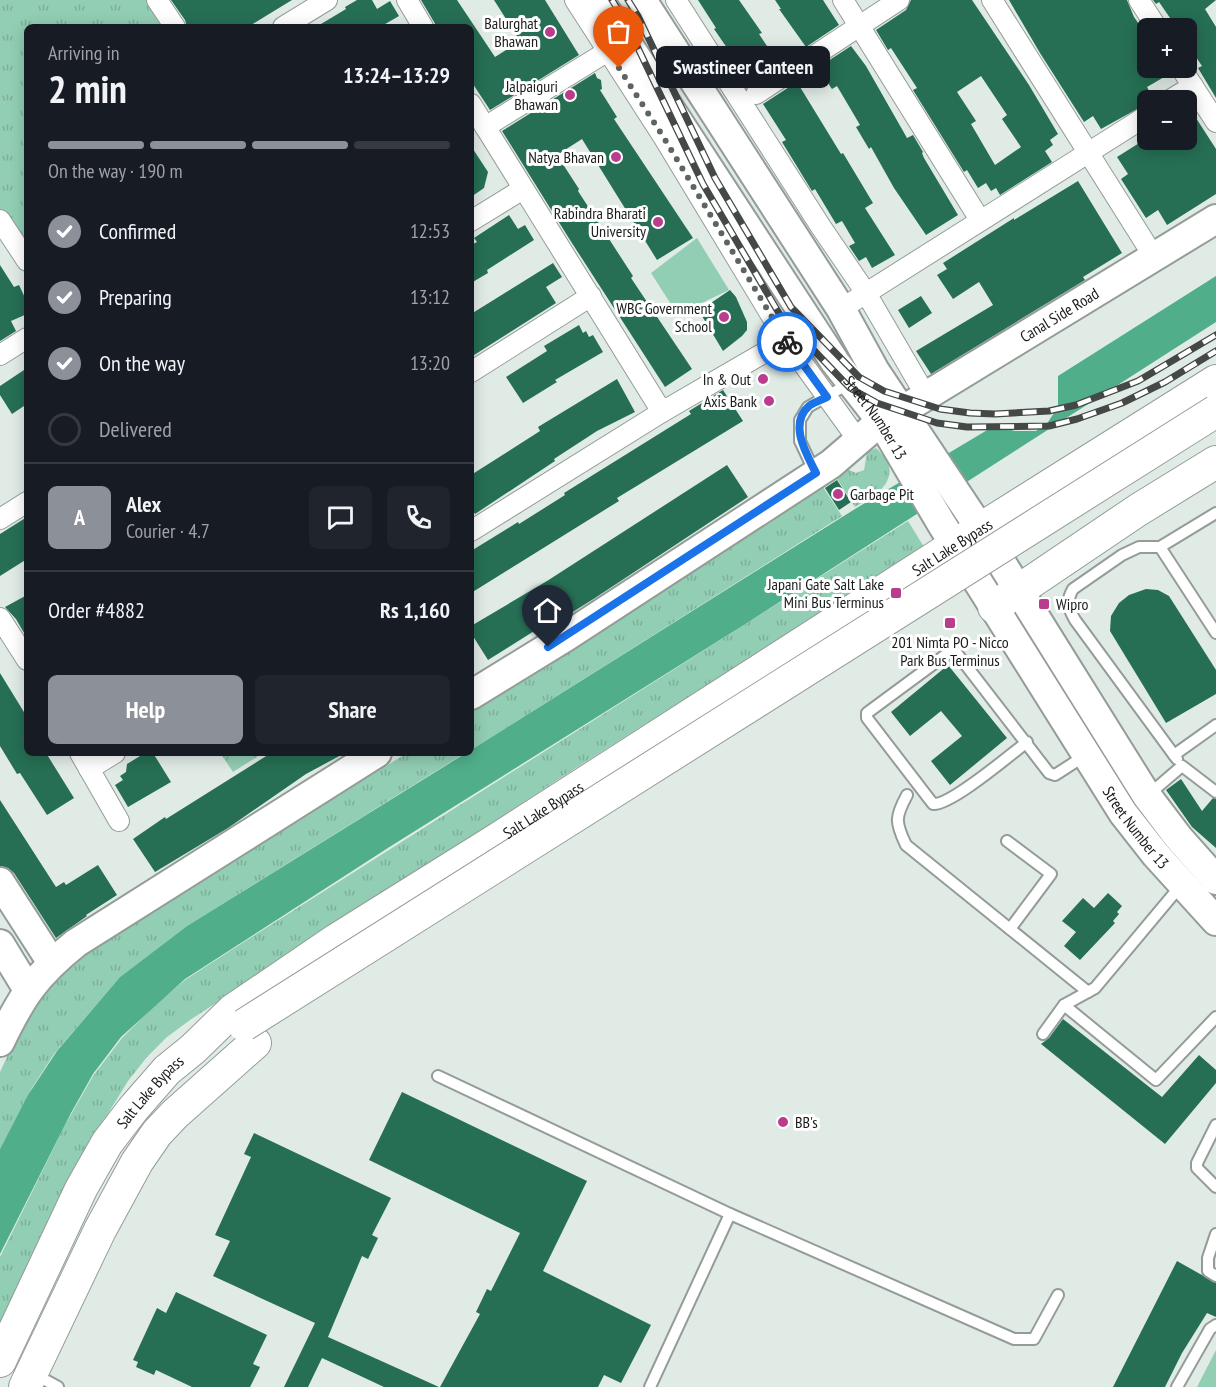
<!DOCTYPE html>
<meta charset="utf-8">
<style>
:root{--surface:#171b24;--page:#20242c;--text:#f1f3f6;--muted:#9ea1a6;--line:#363941;--accent:#8c9099}
body{margin:0;font-family:"PT Sans Narrow",sans-serif;background:var(--page);color:var(--text);height:100vh;display:flex;flex-direction:column;font-size:22px;white-space:nowrap}
*{box-sizing:border-box;margin:0}
p{font-size:20px;color:var(--muted)}
.icon{flex:none;width:33px;height:33px;fill:none;stroke:currentColor;stroke-width:2;stroke-linecap:round;stroke-linejoin:round}
.map{position:relative;flex:1;overflow:hidden}
.details{position:absolute;left:24px;top:24px;width:450px;height:732px;display:flex;flex-direction:column;background:var(--surface);border-radius:9px;box-shadow:0 3px 15px #0003}
.details>*{flex:none}
.tools{position:absolute;left:1137px;top:18px;display:grid;gap:12px}
.tools a{display:grid;place-items:center;width:60px;height:60px;border-radius:9px;background:var(--surface);box-shadow:0 3px 15px #0003;font-size:30px}
.pin{position:absolute;display:grid;place-items:center;width:51px;height:51px;color:#fff;margin:-62px -26px;border-radius:50% 50% 50% 0;rotate:-45deg;box-shadow:0 0 6px #0007}
.pin .icon{rotate:45deg}
.courier{position:absolute;display:grid;place-items:center;width:60px;height:60px;margin:-30px;border:4px solid #1a73e8;border-radius:50%;background:#fff;color:#222;box-shadow:0 2px 8px #0007}
.bubble{position:absolute;height:42px;border-radius:9px;background:var(--surface);box-shadow:0 3px 15px #0003;font-size:20px;font-weight:700;line-height:42px;text-align:center}
.summary em{font-style:normal;font-weight:700}
.summary div{display:flex;flex-direction:column-reverse}
.summary{display:flex;align-items:center;justify-content:space-between;height:102px;padding:0 24px}
h1{font-size:39px;font-weight:700;line-height:45px}
.bar{display:grid;grid-template-columns:repeat(4,1fr);gap:9px 6px;align-content:center;height:72px;padding:0 24px}
.bar i{height:8px;border-radius:4px;background:var(--line)}
.bar .selected{background:var(--accent)}
.bar p{grid-column:span 4}
.line{display:flex;align-items:center;gap:15px;padding:0 24px;border-top:2px solid var(--line)}
.line div{flex:1}
.round{display:grid;place-items:center;flex:none;width:63px;height:63px;border-radius:9px;background:var(--page)}
ol{padding:0 24px;list-style:none}
li{display:flex;align-items:center;gap:18px;height:66px}
li p{margin-inline-start:auto}
li .icon{padding:6px;border-radius:50%;background:var(--accent);color:#fff;stroke-width:4}
li:last-child{color:var(--muted)}
li i{width:33px;height:33px;border:3px solid var(--line);border-radius:50%}
.primary-button{display:flex;gap:12px;margin-top:auto;padding:12px 24px}
.primary-button a{flex:1;height:69px;border-radius:9px;background:var(--accent);color:#fff;font-size:24px;font-weight:700;line-height:69px;text-align:center}
.primary-button a+a{background:var(--page);color:var(--text)}
.map>svg:first-child{display:block}
.green{fill:#92ceb3}
.park{fill:url(#park-tufts)}
.water{fill:#50af8a}
.building{fill:#266f54;fill-rule:evenodd}
.lines{fill:none;stroke-linecap:round;stroke-linejoin:round}
.lane-casing{stroke:#949c98;stroke-width:14}
.street-casing{stroke:#949c98;stroke-width:22}
.secondary-casing{stroke:#949c98;stroke-width:32}
.primary-casing{stroke:#949c98;stroke-width:34}
.lane{stroke:#fff;stroke-width:10}
.street{stroke:#fff;stroke-width:20}
.secondary{stroke:#fff;stroke-width:28}
.primary{stroke:#fff;stroke-width:32}
.rail-casing{stroke:#444846;stroke-width:7}
.rail{stroke:#fff;stroke-width:4.5;stroke-dasharray:14;stroke-linecap:butt}
.primary-bridge-casing{stroke:#949c98;stroke-width:34;stroke-linecap:butt}
.primary-bridge{stroke:#fff;stroke-width:32}
.done{stroke:#5e6461;stroke-width:6;stroke-dasharray:0 10.8}
.route{stroke:#1a73e8;stroke-width:8}
.poi-dot{fill:#b93d8c;stroke:#fff;stroke-width:2}
.labels{text-anchor:middle;stroke-width:6;stroke-linejoin:round;paint-order:stroke}
.poi-label{font-size:16px;fill:#181b1a;stroke:#fff;text-anchor:end}
.street-label{font-size:16px;fill:#181b1a;stroke:#fff}
</style>
<div class="map">
<svg width="1216" height="1387" viewBox="0 0 1216 1387">
<defs>
<pattern id="park-tufts" width="24" height="20" patternUnits="userSpaceOnUse" patternTransform="scale(1.5)"><rect width="24" height="20" fill="#92ceb3"/><path d="M3 7l-1-3M5 7V3M7 7l1-3M15 17l-1-3M17 17v-4M19 17l1-3" fill="none" stroke="#7db099"/></pattern>
</defs>
<rect width="100%" height="100%" fill="#e1ebe6"/>
<g class="green">
<path d="M697,238l32,52 -44,21 -2,-6 -9,4 -23,-36z"/>
<path d="M1216,1350v37h-19z"/>
</g>
<g class="park">
<path d="M0,0h151l18,27h-142v224l-27,-41z"/>
<path d="M876,448c4,4 10,10 12,15 8,23 -18,35 -33,44l-19,-30 11,-8 9,4 8,-3 3,-17z"/>
<path d="M821,484l21,32 -371,234v-38c118,-74 237,-146 350,-228z"/>
<path d="M908,521l16,26 -356,226 -378,247 -23,17 -20,20 -19,24 -27,44 -101,200v-68l65,-132 28,-49 29,-38 34,-34 29,-24 51,-33z"/>
<path d="M222,753h41l-30,19 -12,-18z"/>
<path d="M407,753h58l-278,173 -67,51 -66,77 -22,34 -32,61v-77l20,-43 30,-43 26,-24 42,-30z"/>
</g>
<path class="water" d="M1216,276v46l-469,301 -356,223 -206,133 -64,58 -28,37 -22,39 -71,141v-105l28,-54 29,-44 63,-74 67,-51 279,-173h5v-3l384,-241 139,-83 21,5h21l12,-9 10,-15v-31z"/>
<g class="building">
<path d="M171,0h121l-44,27h-61l-2,-7z"/>
<path d="M357,0h15l5,9 13,-8 9,15 -19,11h-64l30,-18 -1,-2z"/>
<path d="M421,0h36l38,57 25,-16 -26,-41h51l34,55 -89,55 -19,-29v-54h-34z"/>
<path d="M698,0h41l23,33 -3,1 20,30 -33,24 -16,-27 4,-3 -20,-29 2,-1z"/>
<path d="M775,0h48l16,25 -33,22 -27,-38h2z"/>
<path d="M911,0h61l57,85 29,49 -8,6 3,5 -8,6 7,11 -52,33 -4,-7 -5,3 -5,-8 -8,5 -11,-18 -3,2 -51,-82 4,-2 -26,-40 -3,2 -12,-20 30,-20zM981,76l26,39 -5,4 19,28 -26,18 -24,-41 5,-3 -19,-29z"/>
<path d="M1009,0h118l7,17 14,20v31h21l2,5 -24,14 7,13h-6v3l-47,26 -8,-13 -9,6 -44,-69z"/>
<path d="M1153,0h63l-11,9 11,18v71l-18,-30 4,-2 -16,-24v-20l-9,6 -18,-26 -3,2z"/>
<path d="M851,46l15,20 41,72 6,-3 10,17 -1,1 2,5 34,57 -32,20 -32,-47 -23,-41 -2,2 -13,-22 4,-2 -23,-39 -5,3 -14,-20 1,-2z"/>
<path d="M595,73l2,5 4,2 1,9 -2,1 17,27 -3,2 79,119 -36,22 -75,-121 -25,16 22,34 -1,2 55,85 -2,2 61,91 -27,18 -95,-147 -68,-109z"/>
<path d="M797,82l44,72 2,-1 30,50 -8,5 30,47 -23,13 -6,-11 -7,4 -10,-15 6,-3 -13,-22 -6,3 -21,-35 -3,2 -30,-49 4,-2 -23,-36z"/>
<path d="M1187,104l29,45v45l-49,31 -9,-15 -12,8 -25,-39 7,-5 -11,-17 27,-17h42z"/>
<path d="M471,146l17,26 -4,16 -13,9z"/>
<path d="M1078,181l44,72 -39,24 2,3 -154,94 -15,-23 77,-46 -14,-23 -26,17 -16,-24 10,-6 -4,-6 71,-45v2z"/>
<path d="M509,215l9,14 7,-4 9,15 -47,30 1,3 -17,10v-38l6,-3 -3,-4z"/>
<path d="M553,263l9,14 -16,10 10,16 -85,54v-43z"/>
<path d="M0,265l14,22 5,-2 8,17v12l-16,7 5,10 -16,10z"/>
<path d="M730,290l6,7 11,25v8l-5,6 -19,15 -24,-40z"/>
<path d="M921,296l11,17 -23,15 -11,-18z"/>
<path d="M579,325l4,8 3,-2 3,6 4,-2 10,17 -48,28 2,2 -34,21 -17,-26 41,-26 -3,-5z"/>
<path d="M27,368v36l-15,10 -12,-19v-9z"/>
<path d="M617,379l18,33 -38,19 -43,28 1,2 -80,53 -4,-6v-33l69,-44 -2,-4z"/>
<path d="M723,390l20,31 -126,77 2,3 -148,92v-42l47,-29 1,2 46,-29 -1,-2 127,-79 -2,-3z"/>
<path d="M727,465l21,32 -153,101 -27,17 -2,-4 -78,49 -17,-27v-7l76,-45z"/>
<path d="M837,480l14,22 -12,8 -14,-22z"/>
<path d="M27,517v42l-27,17v-42z"/>
<path d="M1146,589l12,1 11,6 47,74v24l-50,29 -56,-92 1,-15 8,-13 10,-8z"/>
<path d="M27,595v43l-11,-19 -11,-12z"/>
<path d="M948,665l59,73 -57,47 -19,-24 31,-25 -21,-25 -31,25 -19,-24z"/>
<path d="M0,673l27,44v36h19l28,45 -27,17 -27,-42 -3,1 -17,-28z"/>
<path d="M145,753h8l18,29 -43,25 -13,-22 8,-5 -3,-4 6,-4 1,-8z"/>
<path d="M271,753h74l-39,21 -78,54 -73,44 -22,-33 32,-22 1,2z"/>
<path d="M1181,779l21,32 11,-13 3,1v49l-24,-21 -26,-37z"/>
<path d="M0,800l56,87 8,-5 2,3 32,-20 19,30 -31,20 1,1 -31,22 -42,-65 -6,-5 -8,-2z"/>
<path d="M1108,893l14,13 -5,6 2,2 -6,7 2,2 -35,37 -16,-14 12,-14 -14,-11 21,-23 11,10z"/>
<path d="M1063,1019l99,78 37,-42 17,15v13l-51,61 -124,-100 8,-6z"/>
<path d="M402,1092l185,89 -44,90 108,54 -30,58 -17,-8 -6,12h-158l40,-73 -4,-2 11,-23 4,2 29,-58 -151,-73z"/>
<path d="M254,1133l137,65 -19,37 6,3 -10,21 -6,-3 -34,81 111,50h-55l-62,-29 -14,29h-24l31,-64 -102,-47 17,-35 -15,-6 36,-78 -7,-3z"/>
<path d="M1177,1261l39,22v34l-9,-4 -25,40 -17,34h-52z"/>
<path d="M176,1292l91,43 -14,29 7,3 -10,20h-58l-36,-17 -2,5 -18,-8 2,-5 -5,-2 24,-52 9,5z"/>
</g>
<g class="lines">
<defs>
<g id="lane">
<path d="M815,473l-15,-32v-21l8,-13 42,-24"/>
<path d="M1160,547l56,86"/>
<path d="M1027,742c-17,13 -77,64 -94,62l-66,-86v-5l84,-62h4l94,122 6,2 31,-20"/>
<path d="M1174,755l-99,-135c-7,-12 -9,-19 -2,-31l49,-34 17,-8h21l56,-34"/>
<path d="M1177,759l-3,-4 42,-30"/>
<path d="M907,795c-12,22 -12,27 -1,50l182,147"/>
<path d="M1147,796l35,-30 34,26"/>
<path d="M1007,841l44,33 -41,55"/>
<path d="M1064,1005l92,75 60,-63"/>
<path d="M1043,1034l21,-29 31,-17 87,-104"/>
<path d="M438,1076l292,138 284,125h20l24,-44"/>
<path d="M1216,1125l-19,38v5l19,19"/>
<path d="M1216,1234l-8,24v13l8,5"/>
<path d="M47,1381l11,6"/>
<path d="M650,1387l80,-173"/>
<path d="M1177,1387l33,-58 6,-4"/>
</g>
<g id="street">
<path d="M157,0l18,27"/>
<path d="M407,0l16,27"/>
<path d="M575,0l89,138 122,202 72,100"/>
<path d="M676,0l145,227 45,66 60,103"/>
<path d="M843,0l137,220"/>
<path d="M992,0l162,257"/>
<path d="M1139,0l18,28"/>
<path d="M283,27l44,-27"/>
<path d="M1181,68l35,54"/>
<path d="M756,94l143,-94"/>
<path d="M1170,100l23,-14"/>
<path d="M471,104l191,308"/>
<path d="M485,127l123,-76"/>
<path d="M0,220l27,41"/>
<path d="M471,221l52,-32"/>
<path d="M841,309l307,-194"/>
<path d="M0,355l27,-17"/>
<path d="M471,372l120,-76"/>
<path d="M0,519l27,-17"/>
<path d="M471,531l191,-119 124,-72"/>
<path d="M0,618l27,42"/>
<path d="M80,753l39,68"/>
<path d="M89,769l26,-16"/>
</g>
<g id="secondary">
<path id="s1" d="M599,0l236,362 46,59 60,102 182,290 33,42 60,66"/>
<path d="M642,0l199,309 34,62 106,159 166,266 31,41 38,43"/>
<path id="s2" d="M903,410l313,-191"/>
<path d="M471,695l96,-59 264,-172 50,-43"/>
<path d="M0,882l52,81"/>
<path d="M0,944l28,46"/>
<path d="M0,1042c22,-46 36,-67 76,-99l301,-190"/>
</g>
<g id="primary">
<path d="M994,607l144,-97 78,-48"/>
<path id="s3" d="M0,1361l81,-172 26,-46 26,-34 34,-39 26,-21 40,-39 103,-70 160,-100 459,-295 261,-164"/>
<path d="M25,1387l75,-157 37,-68 20,-29 18,-19 80,-71"/>
</g>
</defs>
<use href="#lane" class="lane-casing"/>
<use href="#street" class="street-casing"/>
<use href="#secondary" class="secondary-casing"/>
<use href="#primary" class="primary-casing"/>
<use href="#lane" class="lane"/>
<use href="#street" class="street"/>
<use href="#secondary" class="secondary"/>
<use href="#primary" class="primary"/>
<defs>
<g id="rail">
<path d="M612,0l14,23 77,161 77,131 70,73 27,15 60,20 30,4 82,-1 28,-7 45,-16 43,-21 51,-31"/>
<path d="M628,0l10,16 77,162 76,129 68,70 25,14 56,18 30,4 25,1 54,-3 27,-6 62,-24 78,-46"/>
</g>
</defs>
<use href="#rail" class="rail-casing"/>
<use href="#rail" class="rail"/>
<defs>
<path id="primary-bridge" d="M244,1025l972,-614"/>
</defs>
<use href="#primary-bridge" class="primary-bridge-casing"/>
<use href="#primary-bridge" class="primary-bridge"/>
</g>
<g class="lines">
<path class="done" d="M619,68l45,70 123,204"/>
<path class="route" d="M548,647l268,-174c-9,-18 -28,-49 -7,-67 5,-4 13,-6 18,-9l-40,-55"/>
</g>
<g class="poi-dot">
<circle cx="550" cy="32" r="6"/>
<circle cx="570" cy="95" r="6"/>
<circle cx="616" cy="157" r="6"/>
<circle cx="658" cy="222" r="6"/>
<circle cx="724" cy="317" r="6"/>
<circle cx="763" cy="379" r="6"/>
<circle cx="769" cy="401" r="6"/>
<circle cx="838" cy="494" r="6"/>
<rect x="890" y="587" width="12" height="12" rx="3"/>
<rect x="1038" y="598" width="12" height="12" rx="3"/>
<rect x="944" y="617" width="12" height="12" rx="3"/>
<circle cx="783" cy="1122" r="6"/>
</g>
<g class="labels">
<g class="poi-label">
<text x="538" y="29">Balurghat<tspan x="538" dy="18">Bhawan</tspan></text>
<text x="558" y="92">Jalpaiguri<tspan x="558" dy="18">Bhawan</tspan></text>
<text x="604" y="163">Natya Bhavan</text>
<text x="646" y="219">Rabindra Bharati<tspan x="646" dy="18">University</tspan></text>
<text x="712" y="314">WBC Government<tspan x="712" dy="18">School</tspan></text>
<text x="751" y="385">In &amp; Out</text>
<text x="757" y="407">Axis Bank</text>
<text x="850" y="500" text-anchor="start">Garbage Pit</text>
<text x="884" y="590">Japani Gate Salt Lake<tspan x="884" dy="18">Mini Bus Terminus</tspan></text>
<text x="1056" y="610" text-anchor="start">Wipro</text>
<text x="950" y="648" text-anchor="middle">201 Nimta PO - Nicco<tspan x="950" dy="18">Park Bus Terminus</tspan></text>
<text x="795" y="1128" text-anchor="start">BB's</text>
</g>
<g class="street-label">
<text dy="6" stroke="none"><textPath href="#s2" startOffset="183">Canal Side Road</textPath></text>
<text dy="6" stroke="none"><textPath href="#s1" startOffset="501">Street Number 13</textPath></text>
<text dy="6" stroke="none"><textPath href="#s3" startOffset="1282">Salt Lake Bypass</textPath></text>
<text dy="6" stroke="none"><textPath href="#s3" startOffset="796">Salt Lake Bypass</textPath></text>
<text dy="6" stroke="none"><textPath href="#s1" startOffset="987">Street Number 13</textPath></text>
<text dy="6" stroke="none"><textPath href="#s3" startOffset="310">Salt Lake Bypass</textPath></text>
</g>
</g>
</svg>
<div class="tools">
<a>+</a>
<a>−</a>
</div>
<div class="pin" style="left:619px;top:68px;background:#ea580c"><svg class="icon" aria-label="bag" viewBox="0 0 24 24"><path d="M5 8h14l-1 12H6zM9 8a3 3 0 0 1 6 0"/></svg></div>
<div class="pin" style="left:548px;top:647px;background:#1f2937"><svg class="icon" aria-label="home" viewBox="0 0 24 24"><path d="M3 11l9-7 9 7M6 9v11h12V9"/></svg></div>
<div class="courier" style="left:787px;top:342px"><svg class="icon" aria-label="bike" viewBox="0 0 24 24"><circle cx="6" cy="16" r="4"/><circle cx="18" cy="16" r="4"/><path d="M6 16l4-8h5l3 8M10 8l3 8H6M13 5h3"/></svg></div>
<div class="bubble" style="left:656px;top:46px;width:174px">Swastineer Canteen</div>
<section class="details">
<div class="summary"><div><h1>2 min</h1><p>Arriving in</p></div><em>13:24–13:29</em></div>
<div class="bar"><i class="selected"></i><i class="selected"></i><i class="selected"></i><i></i><p>On the way · 190 m</p></div>
<ol>
<li><svg class="icon" aria-label="check" viewBox="0 0 24 24"><path d="M5 12l5 5 9-10"/></svg>Confirmed<p>12:53</p></li>
<li><svg class="icon" aria-label="check" viewBox="0 0 24 24"><path d="M5 12l5 5 9-10"/></svg>Preparing<p>13:12</p></li>
<li><svg class="icon" aria-label="check" viewBox="0 0 24 24"><path d="M5 12l5 5 9-10"/></svg>On the way<p>13:20</p></li>
<li><i></i>Delivered</li>
</ol>
<div class="line" style="height:108px"><b class="round" style="background:var(--accent);color:#fff">A</b><div><b>Alex</b><p>Courier · 4.7</p></div><a class="round"><svg class="icon" aria-label="chat" viewBox="0 0 24 24"><path d="M4 5h16v11H9l-5 4z"/></svg></a><a class="round"><svg class="icon" aria-label="phone" viewBox="0 0 24 24"><path d="M5 4h4l2 5-3 2q2 4 5 5l2-3 5 2v4C11 20 4 13 5 4z"/></svg></a></div>
<div class="line" style="height:78px"><div>Order #4882</div><b>Rs 1,160</b></div>
<div class="primary-button"><a>Help</a><a>Share</a></div>
</section>
</div>
